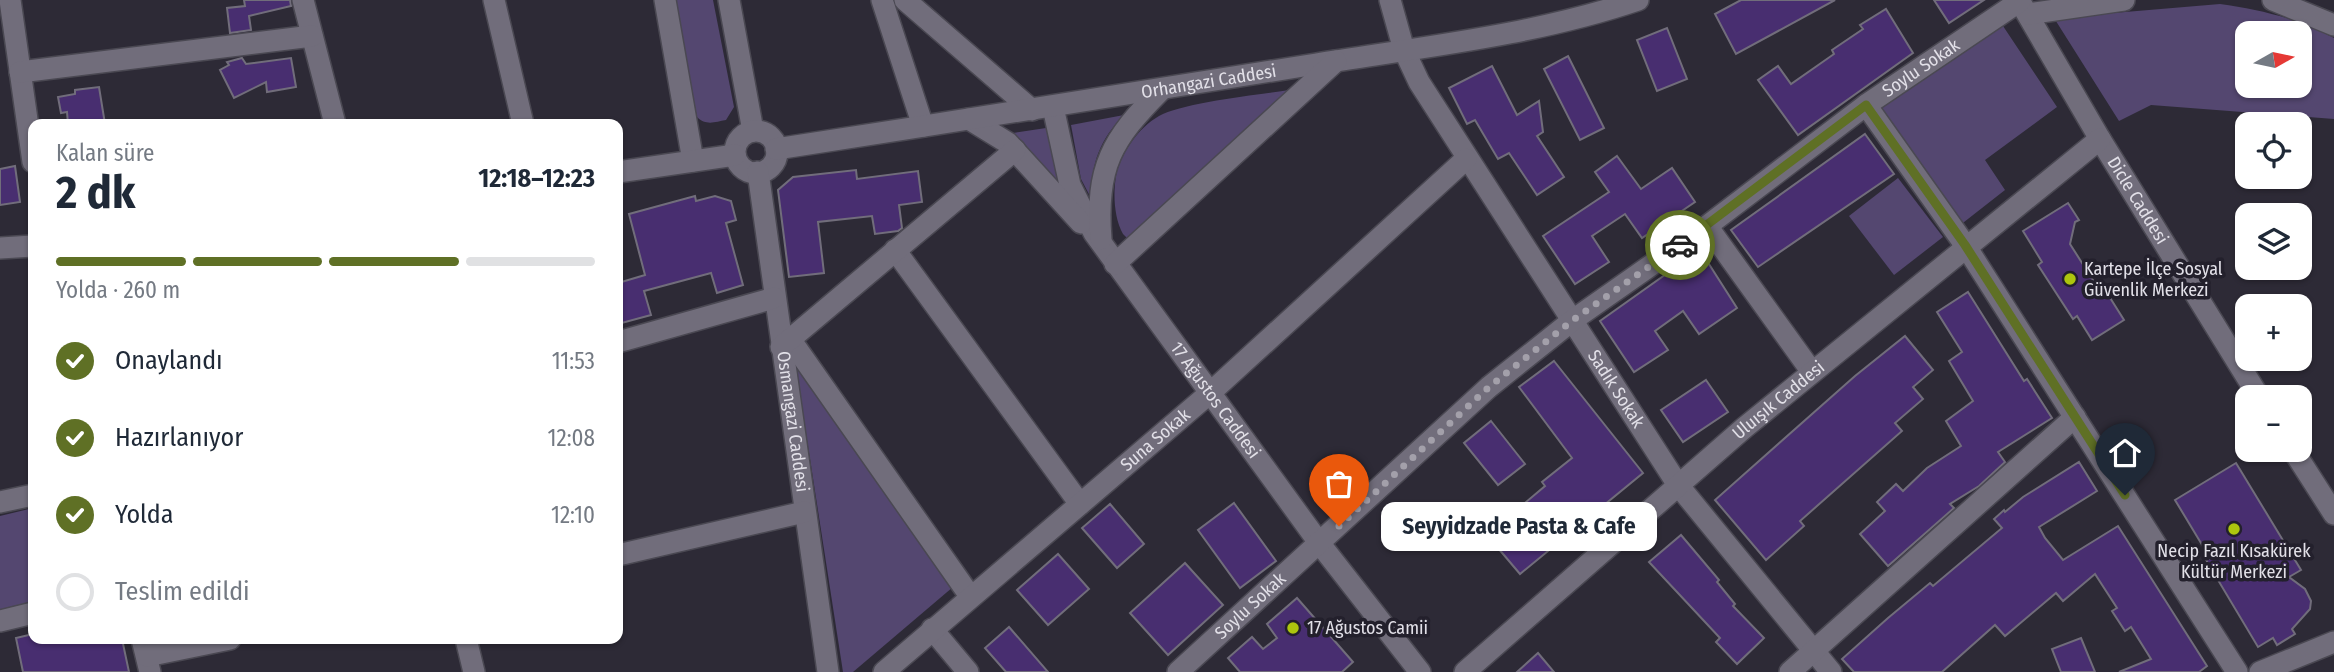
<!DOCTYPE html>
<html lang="tr">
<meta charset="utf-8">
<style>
:root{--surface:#fff;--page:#f2f2f3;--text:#1f2937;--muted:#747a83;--line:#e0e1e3;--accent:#5f7025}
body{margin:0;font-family:"Fira Sans Condensed",sans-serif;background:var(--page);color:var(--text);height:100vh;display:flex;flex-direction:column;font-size:26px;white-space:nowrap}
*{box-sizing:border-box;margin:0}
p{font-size:23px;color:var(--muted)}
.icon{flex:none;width:38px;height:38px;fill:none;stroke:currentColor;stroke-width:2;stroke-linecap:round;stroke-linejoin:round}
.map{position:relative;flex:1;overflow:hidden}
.drawer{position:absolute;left:28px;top:119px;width:595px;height:525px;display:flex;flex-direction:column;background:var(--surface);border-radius:14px;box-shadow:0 2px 5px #0004}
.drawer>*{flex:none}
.needle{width:46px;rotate:81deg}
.controls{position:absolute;left:2235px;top:21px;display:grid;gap:14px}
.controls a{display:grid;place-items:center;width:77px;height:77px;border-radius:14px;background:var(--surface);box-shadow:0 2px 5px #0004;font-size:35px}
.pin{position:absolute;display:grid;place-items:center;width:60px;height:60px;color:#fff;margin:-72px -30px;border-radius:50% 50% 50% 0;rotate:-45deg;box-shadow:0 0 7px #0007}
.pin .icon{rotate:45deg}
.courier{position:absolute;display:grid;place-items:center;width:70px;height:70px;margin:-35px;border:5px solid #5f7025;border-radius:50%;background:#fff;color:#222;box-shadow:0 2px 9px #0007}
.bubble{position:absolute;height:49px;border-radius:14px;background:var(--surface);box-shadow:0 2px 5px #0004;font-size:23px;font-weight:700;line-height:49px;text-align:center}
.headline em{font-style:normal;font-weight:700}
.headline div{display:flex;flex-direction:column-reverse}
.headline{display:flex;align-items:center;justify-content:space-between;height:119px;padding:0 28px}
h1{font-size:46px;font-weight:700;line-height:52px}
.bar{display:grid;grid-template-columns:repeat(4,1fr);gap:10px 7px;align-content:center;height:84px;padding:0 28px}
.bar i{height:9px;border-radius:5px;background:var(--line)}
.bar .active{background:var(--accent)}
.bar p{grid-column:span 4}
ol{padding:0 28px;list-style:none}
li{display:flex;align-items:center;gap:21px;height:77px}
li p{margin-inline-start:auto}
li .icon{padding:7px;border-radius:50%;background:var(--accent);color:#fff;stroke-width:4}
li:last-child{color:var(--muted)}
li i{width:38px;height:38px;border:4px solid var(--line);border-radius:50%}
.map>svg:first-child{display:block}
.green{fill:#544770;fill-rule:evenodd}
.building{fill:#482e70;stroke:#716d7b;stroke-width:2}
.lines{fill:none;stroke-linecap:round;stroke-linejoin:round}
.minor-casing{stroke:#4a4852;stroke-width:24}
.minor{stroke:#716d7b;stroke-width:21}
.done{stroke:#a3a0aa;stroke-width:7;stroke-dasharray:0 12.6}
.route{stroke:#5f7025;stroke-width:9}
.poi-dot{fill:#adc60e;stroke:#23202c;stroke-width:2.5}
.labels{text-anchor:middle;stroke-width:7;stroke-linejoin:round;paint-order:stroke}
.street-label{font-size:18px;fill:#e2e0e8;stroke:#23202c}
.poi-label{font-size:18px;fill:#e2e0e8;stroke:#23202c;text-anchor:start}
</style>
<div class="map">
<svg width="2334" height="672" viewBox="0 0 2334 672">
<rect width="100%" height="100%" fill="#2d2a36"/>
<g class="green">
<path d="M675,0h38l21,107 -8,13c-11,2 -20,6 -29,-3z"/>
<path d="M2220,4c41,6 77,14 114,34v81l-183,-14 -32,16 -65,-103zM2247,33h53v53h-53z"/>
<path d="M2001,23l56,84 -72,53 20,30 -46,36 -79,-119z"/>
<path d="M1296,89l-161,145 -8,4 -4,-4c-9,-16 -10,-40 -7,-58 5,-23 22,-48 43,-60 24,-14 106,-22 137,-27z"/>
<path d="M1124,115c-24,24 -33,49 -33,83l-10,-19 -10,-54z"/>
<path d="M1046,128l14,62 -47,-57z"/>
<path d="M1898,178l45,59 -49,38 -45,-59z"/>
<path d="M795,362l158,225 -100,85h-10z"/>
<path d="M33,508v95l-33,8v-95z"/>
</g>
<g class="building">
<path d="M244,0h46l1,6 -42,10 2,14 -21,3 -3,-25 18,-2z"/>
<path d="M1741,0h94l-99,54 -21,-40z"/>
<path d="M1934,0h50l-35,23z"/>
<path d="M1886,9l27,44 -115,82 -40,-55 20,-14 13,18 43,-30 -2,-4 31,-21 -3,-4z"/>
<path d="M1667,28l20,51 -30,12 -20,-51z"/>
<path d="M1568,56l36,72 -24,12 -36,-71z"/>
<path d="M242,58l4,6 45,-6 5,29 -29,5 -1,-10 -32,16 -14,-28 9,-5 -2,-3z"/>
<path d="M1492,66l25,49 22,-14 4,31 -6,4 27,41 -27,18 -28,-42 -11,6 -23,-39 -8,4 -18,-36z"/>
<path d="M99,87l6,37h-37l-1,-12 -6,1 -3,-16 17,-3v-4z"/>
<path d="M1865,134l29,40 -136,93 -27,-37z"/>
<path d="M1617,156l24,33 31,-21 23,34 -53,36 -17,-24 -33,22 17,26 -34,22 -32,-48 66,-44 -14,-20z"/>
<path d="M15,166l5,36 -20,3v-36z"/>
<path d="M856,170l1,9 61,-8 4,31 -23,3 3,23 -4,3 -23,3 -3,-18 -54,6 6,51 -35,4 -11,-87 15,-13z"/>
<path d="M695,196l1,5 19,-5 16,5 5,19 -10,3 17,62 -26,8 -6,-20 -67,18 7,24 -33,9v-41l27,-8 -16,-61z"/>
<path d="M2068,203l11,17 -4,2 -5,22 33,52 4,-3 17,27 -32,20 -15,-24 -4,3 -35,-54 4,-3 -19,-31z"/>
<path d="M1700,250l37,58 -38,26 -16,-23 -28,20 13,19 -34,22 -34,-51z"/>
<path d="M1968,292l56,89 3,-2 25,39 -54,34 7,10 -26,24 -29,18 4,4 -66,58 -28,-32 25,-23 -8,-9 19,-18 7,7 24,-23 34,-22 -15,-25 27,-20 -24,-40 13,-9 -25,-40z"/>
<path d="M1905,336l28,34 -20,17 10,12 -28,24 7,8 -102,90 4,5 -38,34 -51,-60 140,-124z"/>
<path d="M1554,361l89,112 -123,101 -33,-39 58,-49 -3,-4 30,-24 -53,-71z"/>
<path d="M1706,380l22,32 -45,30 -22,-32z"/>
<path d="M1491,421l34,43 -27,21 -34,-42z"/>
<path d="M2079,462l18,29 -58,36 6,11 18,22 55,-34 89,140 -8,6h-80l32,-13 -20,-32 -6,4 -13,-20 5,-3 -22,-34 -32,27 -7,-8 -51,43 -10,-11 -53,47h-88l-12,-13 46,-41 42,-35 3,3 69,-58 -8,-9 10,-9 1,2 18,-15z"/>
<path d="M2236,463l65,107 -12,7 16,12 6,12 -1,8 -18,20 3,5 -18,11 -4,-7 -15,9 -52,-87 4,-2 -35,-58z"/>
<path d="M1234,503l42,58 -36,27 -42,-58z"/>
<path d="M1110,504l34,40 -27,24 -35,-40z"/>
<path d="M1681,535l38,45 -2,2 18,22 -2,2 31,32 -27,26 -21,-22 4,-4 -71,-76z"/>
<path d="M1058,554l31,35 -41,36 -31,-35z"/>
<path d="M1185,563l38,42 -55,50 -38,-42z"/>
<path d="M1297,598l56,64 -11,10h-102l-12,-14 24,-21 11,12 14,-11 -10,-14z"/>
<path d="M1009,627l39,45h-42l-21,-24z"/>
<path d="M33,634v5h89l7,33h-106l-7,-34z"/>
<path d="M2081,638l14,34h-34l-9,-23z"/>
<path d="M1538,653l16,19h-37z"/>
</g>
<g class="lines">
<defs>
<g id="minor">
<path d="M10,0l23,162"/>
<path d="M303,0l32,124"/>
<path d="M494,0l29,124"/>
<path d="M665,0l28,161"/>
<path d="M729,0l24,131"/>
<path d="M882,0l41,126"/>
<path d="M905,0l127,110"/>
<path id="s1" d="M1390,0l14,50 15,32 259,403 153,187"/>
<path id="s2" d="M2019,0l81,139 159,258"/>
<path d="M2273,0l61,25"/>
<path d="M2028,14l96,-14"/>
<path d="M20,72l292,-36"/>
<path d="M1866,105l99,140 272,427"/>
<path id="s3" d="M1053,107l17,78 24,48 226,311 100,128"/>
<path d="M969,119l39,24 73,80"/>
<circle cx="756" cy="152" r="21"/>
<path id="s4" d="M776,149c180,-28 360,-55 540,-85 107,-17 219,-29 322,-64"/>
<path d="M618,172l117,-17"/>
<path id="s5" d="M758,172l70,500"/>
<path d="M1707,226l105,146"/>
<path d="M1101,239c-6,-72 11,-100 60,-149"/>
<path d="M0,248l33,-2"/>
<path d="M895,250l185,254"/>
<path d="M1115,264l221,-203"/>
<path d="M790,339l180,257"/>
<path d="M618,342l156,-44"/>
<path d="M781,347l234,-197"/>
<path d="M2293,450l41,64"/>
<path d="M0,502l33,-7"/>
<path d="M618,555l186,-43"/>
<path d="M0,621l33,-8"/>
<path d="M932,629l36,43"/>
<path d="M142,639l8,33"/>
<path d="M466,639l8,33"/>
<path d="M147,656l83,-17"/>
<path id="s6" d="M884,672l326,-279 256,-234"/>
<path id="s7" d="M1178,672l311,-285 84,-67 134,-94 159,-121 154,-104"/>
<path id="s8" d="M1465,672l279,-244 356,-289"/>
<path d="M1790,672l285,-255"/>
<path d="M2260,672l74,-30"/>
</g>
</defs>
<use href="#minor" class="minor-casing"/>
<use href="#minor" class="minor"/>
</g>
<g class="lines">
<path class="done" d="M1339,526l150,-139 84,-67 107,-75"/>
<path class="route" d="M1680,245l186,-140 99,140 160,250"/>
</g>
<g class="poi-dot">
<circle cx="2070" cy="279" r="7"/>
<circle cx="2234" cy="529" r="7"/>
<circle cx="1293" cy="628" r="7"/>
</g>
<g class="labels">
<g class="street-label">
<text dy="6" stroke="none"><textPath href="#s7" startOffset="959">Soylu Sokak</textPath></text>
<text dy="6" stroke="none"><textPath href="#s4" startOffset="438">Orhangazi Caddesi</textPath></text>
<text dy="6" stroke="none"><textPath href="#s2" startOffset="233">Dicle Caddesi</textPath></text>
<text dy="6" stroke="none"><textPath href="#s1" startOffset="452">Sadık Sokak</textPath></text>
<text dy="6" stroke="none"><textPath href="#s3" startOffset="340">17 Ağustos Caddesi</textPath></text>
<text dy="6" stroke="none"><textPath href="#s8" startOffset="415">Uluışık Caddesi</textPath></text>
<text dy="6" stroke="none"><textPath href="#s5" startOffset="252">Osmangazi Caddesi</textPath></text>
<text dy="6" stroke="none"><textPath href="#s6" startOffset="357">Suna Sokak</textPath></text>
<text dy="6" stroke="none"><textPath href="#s7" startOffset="98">Soylu Sokak</textPath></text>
</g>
<g class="poi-label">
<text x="2084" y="275">Kartepe İlçe Sosyal<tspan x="2084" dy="21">Güvenlik Merkezi</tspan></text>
<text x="2234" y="557" text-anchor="middle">Necip Fazıl Kısakürek<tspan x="2234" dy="21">Kültür Merkezi</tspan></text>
<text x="1307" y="634">17 Ağustos Camii</text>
</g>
</g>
</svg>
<div class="controls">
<a><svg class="needle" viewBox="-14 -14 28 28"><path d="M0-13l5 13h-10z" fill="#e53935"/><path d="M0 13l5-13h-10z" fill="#747a83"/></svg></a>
<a><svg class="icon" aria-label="locate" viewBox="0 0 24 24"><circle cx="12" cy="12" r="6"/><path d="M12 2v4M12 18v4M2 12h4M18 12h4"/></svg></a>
<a><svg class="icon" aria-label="layers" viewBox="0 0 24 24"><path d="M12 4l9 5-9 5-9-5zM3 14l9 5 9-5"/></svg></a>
<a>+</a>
<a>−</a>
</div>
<div class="pin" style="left:1339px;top:526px;background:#ea580c"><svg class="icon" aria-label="bag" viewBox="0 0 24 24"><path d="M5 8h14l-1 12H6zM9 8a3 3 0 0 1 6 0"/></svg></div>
<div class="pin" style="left:2125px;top:495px;background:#1f2937"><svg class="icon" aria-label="home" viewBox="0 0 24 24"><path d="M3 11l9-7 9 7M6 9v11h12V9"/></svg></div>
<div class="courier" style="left:1680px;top:245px"><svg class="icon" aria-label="car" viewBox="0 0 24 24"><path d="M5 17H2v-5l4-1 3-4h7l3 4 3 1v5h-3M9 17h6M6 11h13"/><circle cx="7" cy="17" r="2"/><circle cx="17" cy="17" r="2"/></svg></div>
<div class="bubble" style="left:1381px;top:502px;width:276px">Seyyidzade Pasta &amp; Cafe</div>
<section class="drawer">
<div class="headline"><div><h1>2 dk</h1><p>Kalan süre</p></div><em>12:18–12:23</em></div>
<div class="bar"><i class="active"></i><i class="active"></i><i class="active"></i><i></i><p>Yolda · 260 m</p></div>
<ol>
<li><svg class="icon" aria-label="check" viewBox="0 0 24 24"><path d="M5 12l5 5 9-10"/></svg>Onaylandı<p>11:53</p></li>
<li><svg class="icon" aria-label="check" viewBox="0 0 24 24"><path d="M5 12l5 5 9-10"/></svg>Hazırlanıyor<p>12:08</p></li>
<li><svg class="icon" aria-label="check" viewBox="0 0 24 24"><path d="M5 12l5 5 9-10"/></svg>Yolda<p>12:10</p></li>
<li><i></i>Teslim edildi</li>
</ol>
</section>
</div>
